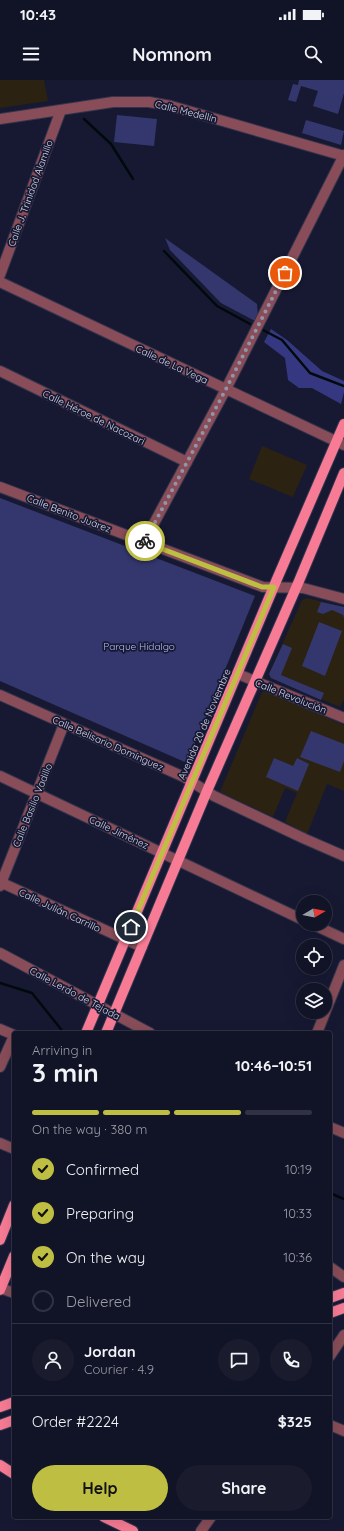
<!DOCTYPE html>
<meta charset="utf-8">
<style>
:root{--surface:#111326;--page:#1a1c2e;--text:#f1f3f6;--muted:#9c9ea7;--line:#303243;--accent:#bebe42}
body{margin:0;font-family:Quicksand,sans-serif;background:var(--page);color:var(--text);height:100vh;display:flex;flex-direction:column;font-size:15px;white-space:nowrap}
*{box-sizing:border-box;margin:0}
p{font-size:13px;color:var(--muted)}
.icon{flex:none;width:22px;height:22px;fill:none;stroke:currentColor;stroke-width:2;stroke-linecap:round;stroke-linejoin:round}
.map{position:relative;flex:1;overflow:hidden}
.side{position:absolute;left:12px;top:951px;width:320px;height:488px;display:flex;flex-direction:column;background:var(--surface);border-radius:4px;box-shadow:0 4px 16px #0002,0 0 0 1px var(--line)}
.side>*{flex:none}
.needle{width:26px;rotate:80deg}
.buttons{position:absolute;left:296px;top:815px;display:grid;gap:8px}
.buttons a{display:grid;place-items:center;width:36px;height:36px;border-radius:50%;background:var(--surface);box-shadow:0 4px 16px #0002,0 0 0 1px var(--line);font-size:20px}
.pin{position:absolute;display:grid;place-items:center;width:34px;height:34px;color:#fff;margin:-17px;border:2px solid #fff;border-radius:50%;box-shadow:0 1px 4px #0007}
.courier{position:absolute;display:grid;place-items:center;width:40px;height:40px;margin:-20px;border:3px solid #bebe42;border-radius:50%;background:#fff;color:#222;box-shadow:0 1px 5px #0007}
.summary em{font-style:normal;font-weight:800}
.summary div{display:flex;flex-direction:column-reverse}
.summary{display:flex;align-items:center;justify-content:space-between;height:68px;padding:0 20px}
h1{font-size:26px;font-weight:800;line-height:30px}
.bar{display:grid;grid-template-columns:repeat(4,1fr);gap:6px 4px;align-content:center;height:48px;padding:0 20px}
.bar i{height:5px;border-radius:3px;background:var(--line)}
.bar .current{background:var(--accent)}
.bar p{grid-column:span 4}
.line{display:flex;align-items:center;gap:10px;padding:0 20px;border-top:1px solid var(--line)}
.line div{flex:1}
.round{display:grid;place-items:center;flex:none;width:42px;height:42px;border-radius:21px;background:var(--page)}
ol{padding:0 20px;list-style:none}
li{display:flex;align-items:center;gap:12px;height:44px}
li p{margin-inline-start:auto}
li .icon{padding:4px;border-radius:50%;background:var(--accent);color:#111;stroke-width:4}
li:last-child{color:var(--muted)}
li i{width:22px;height:22px;border:2px solid var(--line);border-radius:50%}
.button{display:flex;gap:8px;margin-top:auto;padding:8px 20px}
.button a{flex:1;height:46px;border-radius:24px;background:var(--accent);color:#111;font-size:16px;font-weight:800;line-height:46px;text-align:center}
.button a+a{background:var(--page);color:var(--text)}
.status{display:flex;justify-content:space-between;align-items:center;height:28px;padding:0 20px;background:var(--surface);direction:ltr}
.status svg{height:11px;fill:currentColor}
header{display:flex;justify-content:space-between;align-items:center;height:52px;padding:0 20px;background:var(--surface);font-size:18px;font-weight:800}
.map>svg:first-child{display:block}
.industrial{fill:#2b2212}
.green{fill:#33376e}
.forest{fill:#353881}
.lines{fill:none;stroke-linecap:round;stroke-linejoin:round}
.stream{stroke:#000a0c;stroke-width:2.5}
.minor-casing{stroke:#32344d;stroke-width:12}
.major-casing{stroke:#32344d;stroke-width:12}
.minor{stroke:#884d58;stroke-width:10}
.major{stroke:#f77b95;stroke-width:10}
.done{stroke:#9295aa;stroke-width:4;stroke-dasharray:0 7.2}
.route{stroke:#bebe42;stroke-width:5}
.labels{text-anchor:middle;stroke-width:3.5;stroke-linejoin:round;paint-order:stroke}
.street-label{font-size:10px;fill:#d5d8ea;stroke:#171933}
.park-label{font-size:10px;fill:#b4befd;stroke:#171933}
</style>
<div class="status"><b>10:43</b><svg viewBox="0 0 49 12"><path d="M0 12V9h3v3zM5 12V6h3v6zM10 12V3h3v9zM15 12V0h3v12zM26 1h20v11H26zM47 4h2v5h-2z"/></svg></div>
<header><svg class="icon" aria-label="menu" viewBox="0 0 24 24"><path d="M4 6h16M4 12h16M4 18h16"/></svg>Nomnom<svg class="icon" aria-label="search" viewBox="0 0 24 24"><circle cx="10" cy="10" r="6"/><path d="M15 15l6 6"/></svg></header>
<div class="map">
<svg width="344" height="1451" viewBox="0 0 344 1451">
<rect width="100%" height="100%" fill="#171933"/>
<g class="industrial">
<path d="M0,0h44l4,21 -48,7z"/>
<path d="M262,366l45,19 -14,32 -44,-18z"/>
<path d="M307,518l37,9v92l-4,8 -69,-29 -2,-4 33,-74z"/>
<path d="M266,611l78,34v66l-17,-7 -20,50 -22,-12 12,-29 -12,-5 -12,29 -53,-25 42,-100z"/>
</g>
<g class="green">
<path d="M299,0h45v13l-6,21 -25,-8 5,-15 -17,-5 -5,16 -8,-2 5,-16 5,1z"/>
<path d="M117,35l40,4 -3,27 -40,-4z"/>
<path d="M306,40l38,11 -3,14 -39,-12z"/>
<path d="M165,158l92,66 1,12 -3,5 -34,-18 -51,-53z"/>
<path d="M0,418l255,98 -68,167 -187,-82z"/>
<path d="M321,522l23,5v11l-1,-3 -11,-5 -9,4 -6,-2z"/>
<path d="M319,542l23,9 -17,45 -23,-10z"/>
<path d="M283,564l9,4 -11,27 43,18 -3,7 -50,-22 -2,-4z"/>
<path d="M311,651l33,13v17l-4,11 -40,-15z"/>
<path d="M274,678l19,8 4,-8 12,6 -11,27 -32,-14z"/>
</g>
<path class="forest" d="M271,249l16,11 35,31 22,10v11l-3,12 -29,-16h-13l-11,-8 -3,-22 -21,-16z"/>
<g class="lines">
<g class="stream">
<path d="M84,39l27,25 22,35"/>
<path d="M164,171l53,55 33,18"/>
<path d="M263,250l19,10 28,33 34,13"/>
<path d="M0,903l32,10 32,40"/>
<path d="M330,1113l14,6"/>
</g>
<defs>
<g id="minor">
<path d="M0,39l113,-17h36l22,4 173,50"/>
<path d="M0,195l61,-165"/>
<path d="M0,202l344,163"/>
<path d="M0,291l187,91"/>
<path d="M0,407l263,100 40,1 41,11"/>
<path d="M144,462l82,-153 118,-234"/>
<path d="M238,594l106,44"/>
<path d="M0,615l184,82 30,19 91,43 39,17"/>
<path d="M0,696l303,144"/>
<path d="M0,802l142,65"/>
<path d="M0,806l64,-162"/>
<path d="M312,844l32,15"/>
<path d="M0,873l150,80"/>
<path d="M0,949l14,6"/>
<path d="M317,953l27,-68"/>
<path d="M0,987l14,-31"/>
<path d="M330,1047l14,6"/>
<path d="M0,1063l14,6"/>
<path d="M330,1187l14,10"/>
<path d="M0,1208l14,5"/>
<path d="M330,1276l14,-21"/>
<path d="M330,1345l14,6"/>
<path d="M201,1451l10,-14"/>
</g>
<g id="major">
<path d="M86,953l191,-454 67,-155"/>
<path d="M106,953l101,-242 92,-210 45,-108"/>
<path d="M0,1160l14,-35"/>
<path d="M0,1210l14,-34"/>
<path d="M330,1218l14,-5"/>
<path d="M330,1233l14,-5"/>
<path d="M0,1327l14,-5"/>
<path d="M0,1345l14,-5"/>
<path d="M0,1385l14,9"/>
<path d="M104,1437l29,14"/>
</g>
</defs>
<use href="#minor" class="minor-casing"/>
<use href="#major" class="major-casing"/>
<use href="#minor" class="minor"/>
<use href="#major" class="major"/>
</g>
<g class="lines">
<path class="done" d="M145,461l81,-152 59,-116"/>
<path class="route" d="M131,847l143,-340h-12l-118,-45 1,-1"/>
</g>
<g class="labels">
<g class="street-label">
<text transform="translate(186 31) rotate(14)" y="4">Calle Medellín</text>
<text transform="translate(30 113) rotate(-70)" y="4">Calle J. Trinidad Alamillo</text>
<text transform="translate(172 284) rotate(25)" y="4">Calle de La Vega</text>
<text transform="translate(94 337) rotate(26)" y="4">Calle Héroe de Nacozari</text>
<text transform="translate(69 433) rotate(21)" y="4">Calle Benito Juárez</text>
<text transform="translate(291 616) rotate(22)" y="4">Calle Revolución</text>
<text transform="translate(204 644) rotate(-67)" y="4">Avenida 20 de Noviembre</text>
<text transform="translate(108 663) rotate(24)" y="4">Calle Belisario Domínguez</text>
<text transform="translate(32 725) rotate(-68)" y="4">Calle Basilio Vadillo</text>
<text transform="translate(119 752) rotate(25)" y="4">Calle Jiménez</text>
<text transform="translate(60 830) rotate(25)" y="4">Calle Julián Carrillo</text>
<text transform="translate(75 913) rotate(28)" y="4">Calle Lerdo de Tejada</text>
</g>
<g class="park-label">
<text x="139" y="570">Parque Hidalgo</text>
</g>
</g>
</svg>
<div class="buttons">
<a><svg class="needle" viewBox="-14 -14 28 28"><path d="M0-13l5 13h-10z" fill="#e53935"/><path d="M0 13l5-13h-10z" fill="#9c9ea7"/></svg></a>
<a><svg class="icon" aria-label="locate" viewBox="0 0 24 24"><circle cx="12" cy="12" r="6"/><path d="M12 2v4M12 18v4M2 12h4M18 12h4"/></svg></a>
<a><svg class="icon" aria-label="layers" viewBox="0 0 24 24"><path d="M12 4l9 5-9 5-9-5zM3 14l9 5 9-5"/></svg></a>
</div>
<div class="pin" style="left:285px;top:193px;background:#ea580c"><svg class="icon" aria-label="bag" viewBox="0 0 24 24"><path d="M5 8h14l-1 12H6zM9 8a3 3 0 0 1 6 0"/></svg></div>
<div class="pin" style="left:131px;top:847px;background:#1f2937"><svg class="icon" aria-label="home" viewBox="0 0 24 24"><path d="M3 11l9-7 9 7M6 9v11h12V9"/></svg></div>
<div class="courier" style="left:145px;top:461px"><svg class="icon" aria-label="bike" viewBox="0 0 24 24"><circle cx="6" cy="16" r="4"/><circle cx="18" cy="16" r="4"/><path d="M6 16l4-8h5l3 8M10 8l3 8H6M13 5h3"/></svg></div>
<section class="side">
<div class="summary"><div><h1>3 min</h1><p>Arriving in</p></div><em>10:46–10:51</em></div>
<div class="bar"><i class="current"></i><i class="current"></i><i class="current"></i><i></i><p>On the way · 380 m</p></div>
<ol>
<li><svg class="icon" aria-label="check" viewBox="0 0 24 24"><path d="M5 12l5 5 9-10"/></svg>Confirmed<p>10:19</p></li>
<li><svg class="icon" aria-label="check" viewBox="0 0 24 24"><path d="M5 12l5 5 9-10"/></svg>Preparing<p>10:33</p></li>
<li><svg class="icon" aria-label="check" viewBox="0 0 24 24"><path d="M5 12l5 5 9-10"/></svg>On the way<p>10:36</p></li>
<li><i></i>Delivered</li>
</ol>
<div class="line" style="height:72px"><a class="round"><svg class="icon" aria-label="person" viewBox="0 0 24 24"><circle cx="12" cy="8" r="4"/><path d="M4 21q1-7 8-7t8 7"/></svg></a><div><b>Jordan</b><p>Courier · 4.9</p></div><a class="round"><svg class="icon" aria-label="chat" viewBox="0 0 24 24"><path d="M4 5h16v11H9l-5 4z"/></svg></a><a class="round"><svg class="icon" aria-label="phone" viewBox="0 0 24 24"><path d="M5 4h4l2 5-3 2q2 4 5 5l2-3 5 2v4C11 20 4 13 5 4z"/></svg></a></div>
<div class="line" style="height:52px"><div>Order #2224</div><b>$325</b></div>
<div class="button"><a>Help</a><a>Share</a></div>
</section>
</div>
